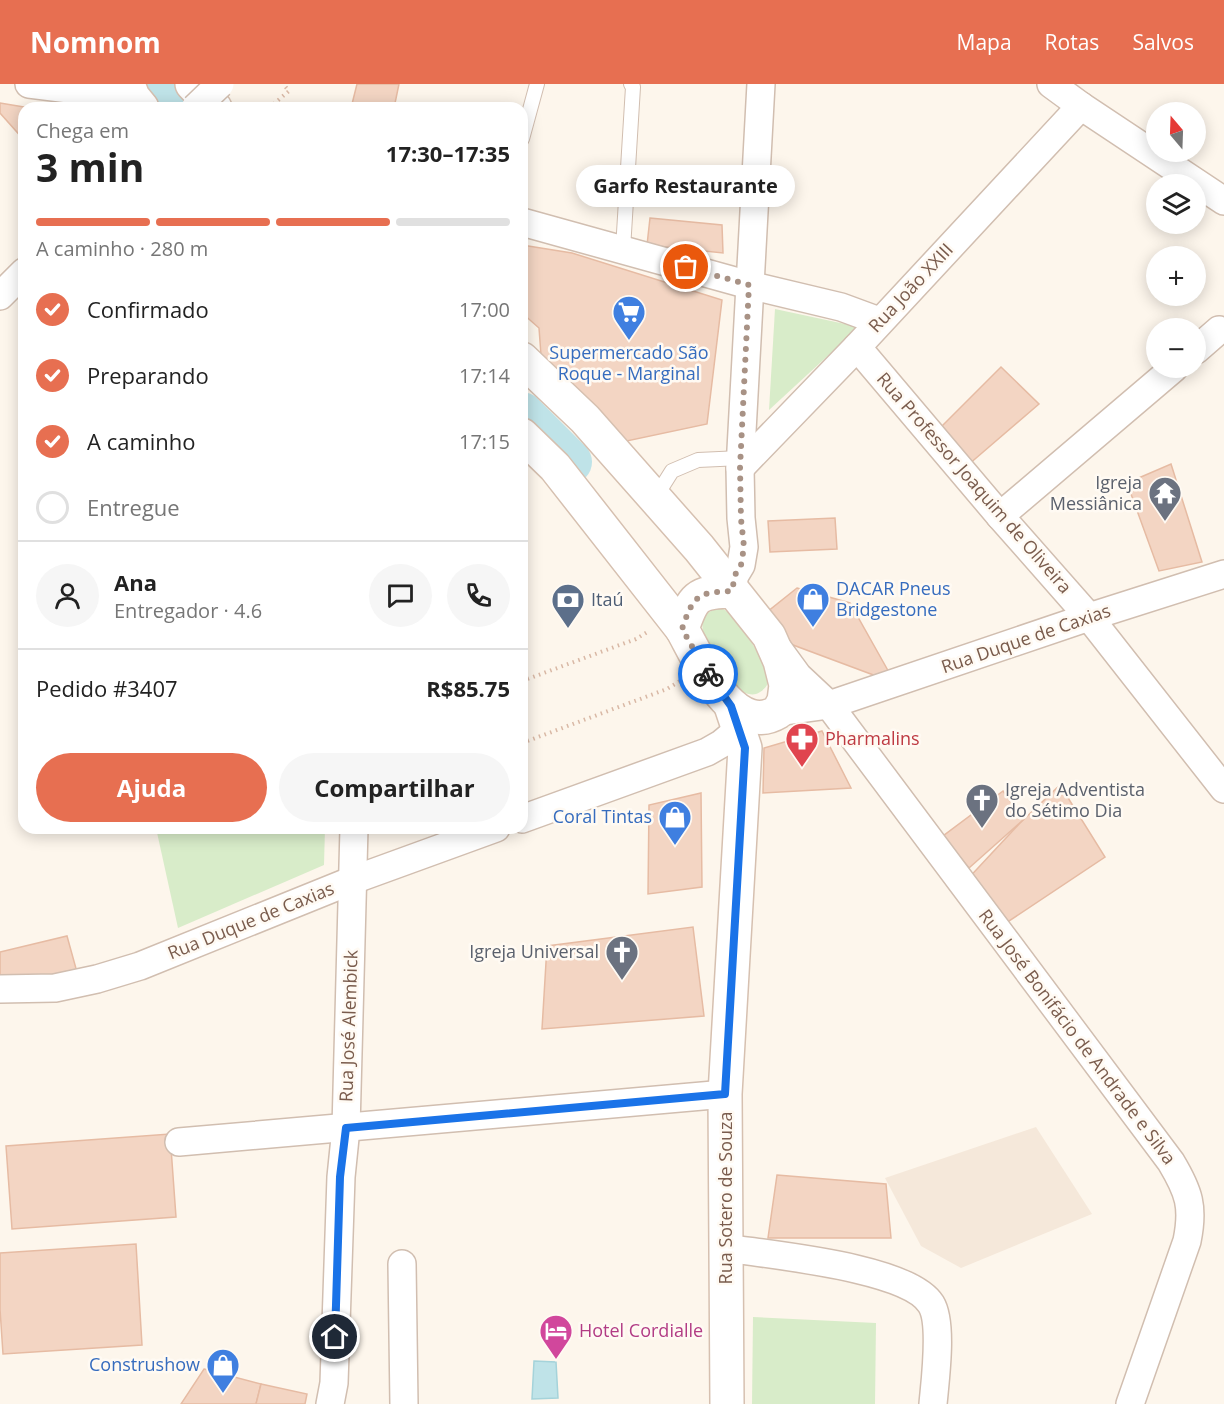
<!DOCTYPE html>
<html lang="pt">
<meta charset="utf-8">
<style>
:root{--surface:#fff;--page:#f6f6f6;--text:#222;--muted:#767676;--line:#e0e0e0;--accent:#e76f51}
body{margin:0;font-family:"Open Sans",sans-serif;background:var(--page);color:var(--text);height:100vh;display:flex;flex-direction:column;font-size:22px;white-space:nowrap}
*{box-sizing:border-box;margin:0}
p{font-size:20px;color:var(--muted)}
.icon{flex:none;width:33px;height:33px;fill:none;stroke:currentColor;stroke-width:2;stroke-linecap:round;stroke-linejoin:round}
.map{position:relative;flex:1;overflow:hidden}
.side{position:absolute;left:18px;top:18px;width:510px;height:732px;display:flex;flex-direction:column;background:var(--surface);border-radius:18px;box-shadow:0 3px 15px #0003}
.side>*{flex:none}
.needle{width:39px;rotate:341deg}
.buttons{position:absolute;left:1146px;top:18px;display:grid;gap:12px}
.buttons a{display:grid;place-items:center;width:60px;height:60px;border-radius:50%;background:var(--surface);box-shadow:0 3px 15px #0003;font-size:30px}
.pin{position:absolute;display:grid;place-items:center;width:51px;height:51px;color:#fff;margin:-26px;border:3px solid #fff;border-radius:50%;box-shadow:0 2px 6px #0007}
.courier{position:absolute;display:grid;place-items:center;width:60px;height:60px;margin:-30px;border:4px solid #1a73e8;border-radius:50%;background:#fff;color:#222;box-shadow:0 2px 8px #0007}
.bubble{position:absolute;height:42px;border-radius:21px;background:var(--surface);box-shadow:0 3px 15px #0003;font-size:20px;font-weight:700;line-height:42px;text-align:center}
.head em{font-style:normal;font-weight:700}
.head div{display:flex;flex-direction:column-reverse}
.head{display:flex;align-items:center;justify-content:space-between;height:102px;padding:0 18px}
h1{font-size:39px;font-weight:700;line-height:45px}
.bar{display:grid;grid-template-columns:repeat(4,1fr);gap:9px 6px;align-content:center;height:72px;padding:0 18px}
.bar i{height:8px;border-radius:4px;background:var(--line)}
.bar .current{background:var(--accent)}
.bar p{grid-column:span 4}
.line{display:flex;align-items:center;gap:15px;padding:0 18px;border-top:2px solid var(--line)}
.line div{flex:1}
.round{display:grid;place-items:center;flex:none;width:63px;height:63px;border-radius:32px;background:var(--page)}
ol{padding:0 18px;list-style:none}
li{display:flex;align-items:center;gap:18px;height:66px}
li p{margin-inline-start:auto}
li .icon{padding:6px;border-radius:50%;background:var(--accent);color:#fff;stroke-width:4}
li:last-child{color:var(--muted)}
li i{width:33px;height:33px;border:3px solid var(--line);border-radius:50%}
.primary-button{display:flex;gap:12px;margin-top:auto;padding:12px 18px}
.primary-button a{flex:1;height:69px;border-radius:36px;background:var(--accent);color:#fff;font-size:24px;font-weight:700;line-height:69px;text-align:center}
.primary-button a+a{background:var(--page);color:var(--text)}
header{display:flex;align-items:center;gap:36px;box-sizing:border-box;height:84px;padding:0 30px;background:var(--accent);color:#fff}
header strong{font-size:28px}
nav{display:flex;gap:33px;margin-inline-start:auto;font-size:21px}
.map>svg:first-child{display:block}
.residential{fill:#f5e8da}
.green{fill:#d8ecc9}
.water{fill:#bfe3e8;stroke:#a5d3da;stroke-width:1.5}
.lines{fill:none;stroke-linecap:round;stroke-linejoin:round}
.river{stroke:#bfe3e8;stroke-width:44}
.building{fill:#f3d5c3;stroke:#e6bba3;stroke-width:1.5}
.lane-casing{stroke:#d1beb0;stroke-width:16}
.street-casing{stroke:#d1beb0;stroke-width:30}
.secondary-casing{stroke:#d6c0b0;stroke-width:36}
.path{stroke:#d9b8a5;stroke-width:4;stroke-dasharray:1.5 4.5;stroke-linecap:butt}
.lane{stroke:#fff;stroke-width:14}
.street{stroke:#fff;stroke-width:27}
.secondary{stroke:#fff;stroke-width:33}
.street-bridge-casing{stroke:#d1beb0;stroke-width:30;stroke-linecap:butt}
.street-bridge{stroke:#fff;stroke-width:27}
.done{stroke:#a89285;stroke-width:6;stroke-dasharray:0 10.8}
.route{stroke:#1a73e8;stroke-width:8}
.labels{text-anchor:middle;stroke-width:5;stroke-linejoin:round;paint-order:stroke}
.street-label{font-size:18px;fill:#7a5c4d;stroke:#fffaf3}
.shop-label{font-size:18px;fill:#366cbe;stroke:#fffaf3;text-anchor:end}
.worship-label{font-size:18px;fill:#5b616d;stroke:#fffaf3;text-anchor:end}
.service-label{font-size:18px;fill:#4e5e75;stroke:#fffaf3;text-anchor:start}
.health-label{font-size:18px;fill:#be3a42;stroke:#fffaf3;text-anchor:start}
.hotel-label{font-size:18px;fill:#b23c85;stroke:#fffaf3;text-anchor:start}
</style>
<header>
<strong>Nomnom</strong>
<nav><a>Mapa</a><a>Rotas</a><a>Salvos</a></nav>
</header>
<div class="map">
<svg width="1224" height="1320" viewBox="0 0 1224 1320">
<rect width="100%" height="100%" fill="#fdf6ec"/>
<path class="residential" d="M1036,1043l56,87 -131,54 -40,-22 -36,-68z"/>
<g class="green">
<path d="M775,225l84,18 -90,83z"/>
<path d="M721,524c14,4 48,57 47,73 0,6 -7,11 -12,13 -4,1 -9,0 -13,-2 -12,-7 -30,-41 -38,-54 -6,-14 -2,-28 16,-30z"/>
<path d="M156,744h169l-1,37 -146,63z"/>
<path d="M753,1233l123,6 -1,81h-123z"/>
</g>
<path class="water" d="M534,1277l22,1 2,36 -26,1z"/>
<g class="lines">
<g class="river">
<path d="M155,0l15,24"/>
<path d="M522,330l48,48"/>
</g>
</g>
<g class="building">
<path d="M357,0h42l-5,24h-43z"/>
<path d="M0,19l30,5h-6v32l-24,-27z"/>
<path d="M650,134l72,7 1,28 -76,-8z"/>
<path d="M522,161l50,8 150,47 -15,124 -85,18 -81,-87 -2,-27 -17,-15z"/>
<path d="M1001,283l38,37 -71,61 -30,-35z"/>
<path d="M1171,380l31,98 -43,9 -32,-88z"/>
<path d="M835,434l2,31 -67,3 -2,-31z"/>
<path d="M797,504l53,15 45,80 -126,-47 -12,-16z"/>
<path d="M822,647l29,57 -88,5 1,-45z"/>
<path d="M1060,701l45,72 -108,72 -34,-45 57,-61z"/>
<path d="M1003,707l20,29 -54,48 -26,-32z"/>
<path d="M701,709l1,94 -54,7 1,-89z"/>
<path d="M693,843l11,89 -162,13 5,-83z"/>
<path d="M67,852l13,47 -80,4v-35z"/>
<path d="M170,1050l6,83 -164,12 -6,-83z"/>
<path d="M777,1091l109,9 5,54h-123z"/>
<path d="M136,1160l6,101 -139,9 -3,-45v-56z"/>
<path d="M204,1285l57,15 -5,20h-75z"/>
<path d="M261,1300l46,10 -2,10h-49z"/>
</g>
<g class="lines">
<defs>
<g id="lane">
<path d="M522,55l15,-55"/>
<path d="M623,165l10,-162 -2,-3"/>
<path d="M655,414l17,-27 26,-11 43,-2"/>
</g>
<g id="street">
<path d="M29,0l104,13"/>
<path d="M1051,0l30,22 143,95"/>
<path d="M522,138l227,63 92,22 38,14"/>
<path d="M0,212l24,-24"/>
<path d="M857,263l143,169 89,101 135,172"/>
<path d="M1196,266l23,-20"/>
<path d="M740,384l117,-121 224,-241"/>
<path d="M1000,432l174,-148"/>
<path d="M731,507l4,-16 6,-10 3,-18 -3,-29 -1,-50 21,-384"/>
<path d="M779,566l19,26 31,29 342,457c18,30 23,45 16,79l-57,163"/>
<path d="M778,628l51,-7 260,-88 135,-43"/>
<path d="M522,735l185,-67 14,-8 18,-15"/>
<path d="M0,905l55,-1 42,-9 43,-13 213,-86 143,-52"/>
<path d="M179,1058l546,-48"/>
<path d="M726,1164c44,7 182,19 205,56 12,19 4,77 2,100"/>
<path d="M402,1180l2,140"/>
<path d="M330,1320l4,-21 7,-206 5,-49 8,-300"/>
</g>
<g id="secondary">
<path d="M128,0l5,13 9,11"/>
<path d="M192,0l23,24"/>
<path d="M522,275l63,60 114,129 70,88 11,25 6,24 -2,16 -6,11c-45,27 -79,-53 -96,-83 11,-32 14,-37 49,-38"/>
<path d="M522,351l33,32 127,162"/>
<path d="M727,1320l-2,-310 20,-346 -14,-42"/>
</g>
</defs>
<use href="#lane" class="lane-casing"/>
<use href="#street" class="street-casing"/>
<use href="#secondary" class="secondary-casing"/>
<g class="path">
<path d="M269,24l20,-17 -6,-7"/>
<path d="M522,597l114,-42 13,-8"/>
<path d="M522,659l145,-54 13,-8"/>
</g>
<use href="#lane" class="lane"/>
<use href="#street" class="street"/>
<use href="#secondary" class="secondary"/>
<defs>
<path id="street-bridge" d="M195,24l25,-24"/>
</defs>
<use href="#street-bridge" class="street-bridge-casing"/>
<use href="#street-bridge" class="street-bridge"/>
</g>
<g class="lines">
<path class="done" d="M686,183l63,18 -9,183 1,51 3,28 -3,18 -6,10 -3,16c-36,1 -39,6 -50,38l26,45"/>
<path class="route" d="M335,1253l5,-160 6,-49 379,-34 20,-346 -14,-42 -23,-32"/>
</g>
<defs>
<symbol id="supermarket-pin" viewBox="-11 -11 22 30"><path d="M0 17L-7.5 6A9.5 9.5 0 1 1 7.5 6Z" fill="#3f7fe0" stroke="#fffaf3"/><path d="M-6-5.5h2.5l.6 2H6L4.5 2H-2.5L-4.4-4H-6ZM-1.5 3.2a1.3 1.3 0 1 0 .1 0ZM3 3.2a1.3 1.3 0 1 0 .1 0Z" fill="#fff"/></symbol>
<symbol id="temple-pin" viewBox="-11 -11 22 30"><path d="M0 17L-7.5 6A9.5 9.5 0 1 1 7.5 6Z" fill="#6b7280" stroke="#fffaf3"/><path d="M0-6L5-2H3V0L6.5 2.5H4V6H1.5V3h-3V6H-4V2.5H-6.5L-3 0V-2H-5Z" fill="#fff"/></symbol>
<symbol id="shop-pin" viewBox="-11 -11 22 30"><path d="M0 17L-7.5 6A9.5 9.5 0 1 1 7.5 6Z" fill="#3f7fe0" stroke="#fffaf3"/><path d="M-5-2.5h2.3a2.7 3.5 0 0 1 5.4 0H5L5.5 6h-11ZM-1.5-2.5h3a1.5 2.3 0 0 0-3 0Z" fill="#fff"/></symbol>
<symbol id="bank-pin" viewBox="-11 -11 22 30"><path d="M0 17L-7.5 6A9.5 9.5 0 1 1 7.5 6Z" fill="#5c6f8a" stroke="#fffaf3"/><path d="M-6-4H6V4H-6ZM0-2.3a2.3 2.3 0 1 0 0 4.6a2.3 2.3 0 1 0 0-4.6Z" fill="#fff"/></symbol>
<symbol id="pharmacy-pin" viewBox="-11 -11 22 30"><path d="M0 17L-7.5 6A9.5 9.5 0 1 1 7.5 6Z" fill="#e0444e" stroke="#fffaf3"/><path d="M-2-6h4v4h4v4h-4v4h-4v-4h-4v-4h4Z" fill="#fff"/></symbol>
<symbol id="church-pin" viewBox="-11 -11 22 30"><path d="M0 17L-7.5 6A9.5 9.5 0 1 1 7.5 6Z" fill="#6b7280" stroke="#fffaf3"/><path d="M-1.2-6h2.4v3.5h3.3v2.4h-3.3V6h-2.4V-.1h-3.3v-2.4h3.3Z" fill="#fff"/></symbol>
<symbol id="hotel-pin" viewBox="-11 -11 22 30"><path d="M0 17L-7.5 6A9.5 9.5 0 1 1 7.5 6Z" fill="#d1479c" stroke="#fffaf3"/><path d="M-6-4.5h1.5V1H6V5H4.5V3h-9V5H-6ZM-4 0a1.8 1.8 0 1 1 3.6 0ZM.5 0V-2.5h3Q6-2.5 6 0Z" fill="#fff"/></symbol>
</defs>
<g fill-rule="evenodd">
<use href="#supermarket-pin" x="610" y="209" width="38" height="52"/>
<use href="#temple-pin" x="1146" y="390" width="38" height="52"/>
<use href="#shop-pin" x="794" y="496" width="38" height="52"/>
<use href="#bank-pin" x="549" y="497" width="38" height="52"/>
<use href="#pharmacy-pin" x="783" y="636" width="38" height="52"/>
<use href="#church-pin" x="963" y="697" width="38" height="52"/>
<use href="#shop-pin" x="656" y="714" width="38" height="52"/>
<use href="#church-pin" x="603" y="849" width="38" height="52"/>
<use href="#hotel-pin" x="537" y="1228" width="38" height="52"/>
<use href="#shop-pin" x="204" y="1262" width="38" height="52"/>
</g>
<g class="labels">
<g class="street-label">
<text transform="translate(911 204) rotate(-47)" y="6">Rua João XXIII</text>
<text transform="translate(974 399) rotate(49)" y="6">Rua Professor Joaquim de Oliveira</text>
<text transform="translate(1026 555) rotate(-19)" y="6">Rua Duque de Caxias</text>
<text transform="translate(251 837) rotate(-22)" y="6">Rua Duque de Caxias</text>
<text transform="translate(349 942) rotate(-88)" y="6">Rua José Alembick</text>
<text transform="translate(1077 953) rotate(53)" y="6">Rua José Bonifácio de Andrade e Silva</text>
<text transform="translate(726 1114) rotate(-90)" y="6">Rua Sotero de Souza</text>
</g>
<g class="shop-label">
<text x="629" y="275" text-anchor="middle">Supermercado São<tspan x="629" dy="21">Roque - Marginal</tspan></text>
<text x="836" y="511" text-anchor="start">DACAR Pneus<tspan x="836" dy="21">Bridgestone</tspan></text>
<text x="652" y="739">Coral Tintas</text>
<text x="200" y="1287">Construshow</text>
</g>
<g class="worship-label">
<text x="1142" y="405">Igreja<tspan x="1142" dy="21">Messiânica</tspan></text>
<text x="1005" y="712" text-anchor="start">Igreja Adventista<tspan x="1005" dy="21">do Sétimo Dia</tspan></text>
<text x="599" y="874">Igreja Universal</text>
</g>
<g class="service-label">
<text x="591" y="522">Itaú</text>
</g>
<g class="health-label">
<text x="825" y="661">Pharmalins</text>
</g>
<g class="hotel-label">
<text x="579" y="1253">Hotel Cordialle</text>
</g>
</g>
</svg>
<div class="buttons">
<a><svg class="needle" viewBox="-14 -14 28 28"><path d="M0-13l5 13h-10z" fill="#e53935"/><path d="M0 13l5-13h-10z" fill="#767676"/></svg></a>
<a><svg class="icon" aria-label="layers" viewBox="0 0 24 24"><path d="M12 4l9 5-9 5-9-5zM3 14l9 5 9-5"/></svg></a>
<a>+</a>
<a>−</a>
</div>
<div class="pin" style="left:686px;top:183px;background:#ea580c"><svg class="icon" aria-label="bag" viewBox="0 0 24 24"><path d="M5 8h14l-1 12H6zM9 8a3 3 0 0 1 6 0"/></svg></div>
<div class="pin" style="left:335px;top:1253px;background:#1f2937"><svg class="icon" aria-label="home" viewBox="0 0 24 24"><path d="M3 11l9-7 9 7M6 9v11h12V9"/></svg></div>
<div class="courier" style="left:708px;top:590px"><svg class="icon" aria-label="bike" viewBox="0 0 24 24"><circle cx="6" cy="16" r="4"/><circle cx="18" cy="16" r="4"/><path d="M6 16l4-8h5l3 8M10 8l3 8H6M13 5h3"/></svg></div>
<div class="bubble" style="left:576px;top:81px;width:219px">Garfo Restaurante</div>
<section class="side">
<div class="head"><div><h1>3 min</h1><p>Chega em</p></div><em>17:30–17:35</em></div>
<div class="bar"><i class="current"></i><i class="current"></i><i class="current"></i><i></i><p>A caminho · 280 m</p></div>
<ol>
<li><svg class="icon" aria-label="check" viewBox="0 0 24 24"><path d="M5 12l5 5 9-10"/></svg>Confirmado<p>17:00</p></li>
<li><svg class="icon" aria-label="check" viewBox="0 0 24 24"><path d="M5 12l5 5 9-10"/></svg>Preparando<p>17:14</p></li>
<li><svg class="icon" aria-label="check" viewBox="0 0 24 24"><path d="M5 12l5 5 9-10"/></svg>A caminho<p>17:15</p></li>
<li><i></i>Entregue</li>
</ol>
<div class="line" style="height:108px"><a class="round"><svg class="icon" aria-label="person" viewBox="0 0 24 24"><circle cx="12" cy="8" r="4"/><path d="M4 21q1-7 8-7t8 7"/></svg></a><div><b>Ana</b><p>Entregador · 4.6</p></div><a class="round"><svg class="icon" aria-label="chat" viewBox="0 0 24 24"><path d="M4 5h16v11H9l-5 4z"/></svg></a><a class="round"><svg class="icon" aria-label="phone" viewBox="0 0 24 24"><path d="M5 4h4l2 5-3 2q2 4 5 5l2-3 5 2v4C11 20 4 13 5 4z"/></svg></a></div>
<div class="line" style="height:78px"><div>Pedido #3407</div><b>R$85.75</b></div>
<div class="primary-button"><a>Ajuda</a><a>Compartilhar</a></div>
</section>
</div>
